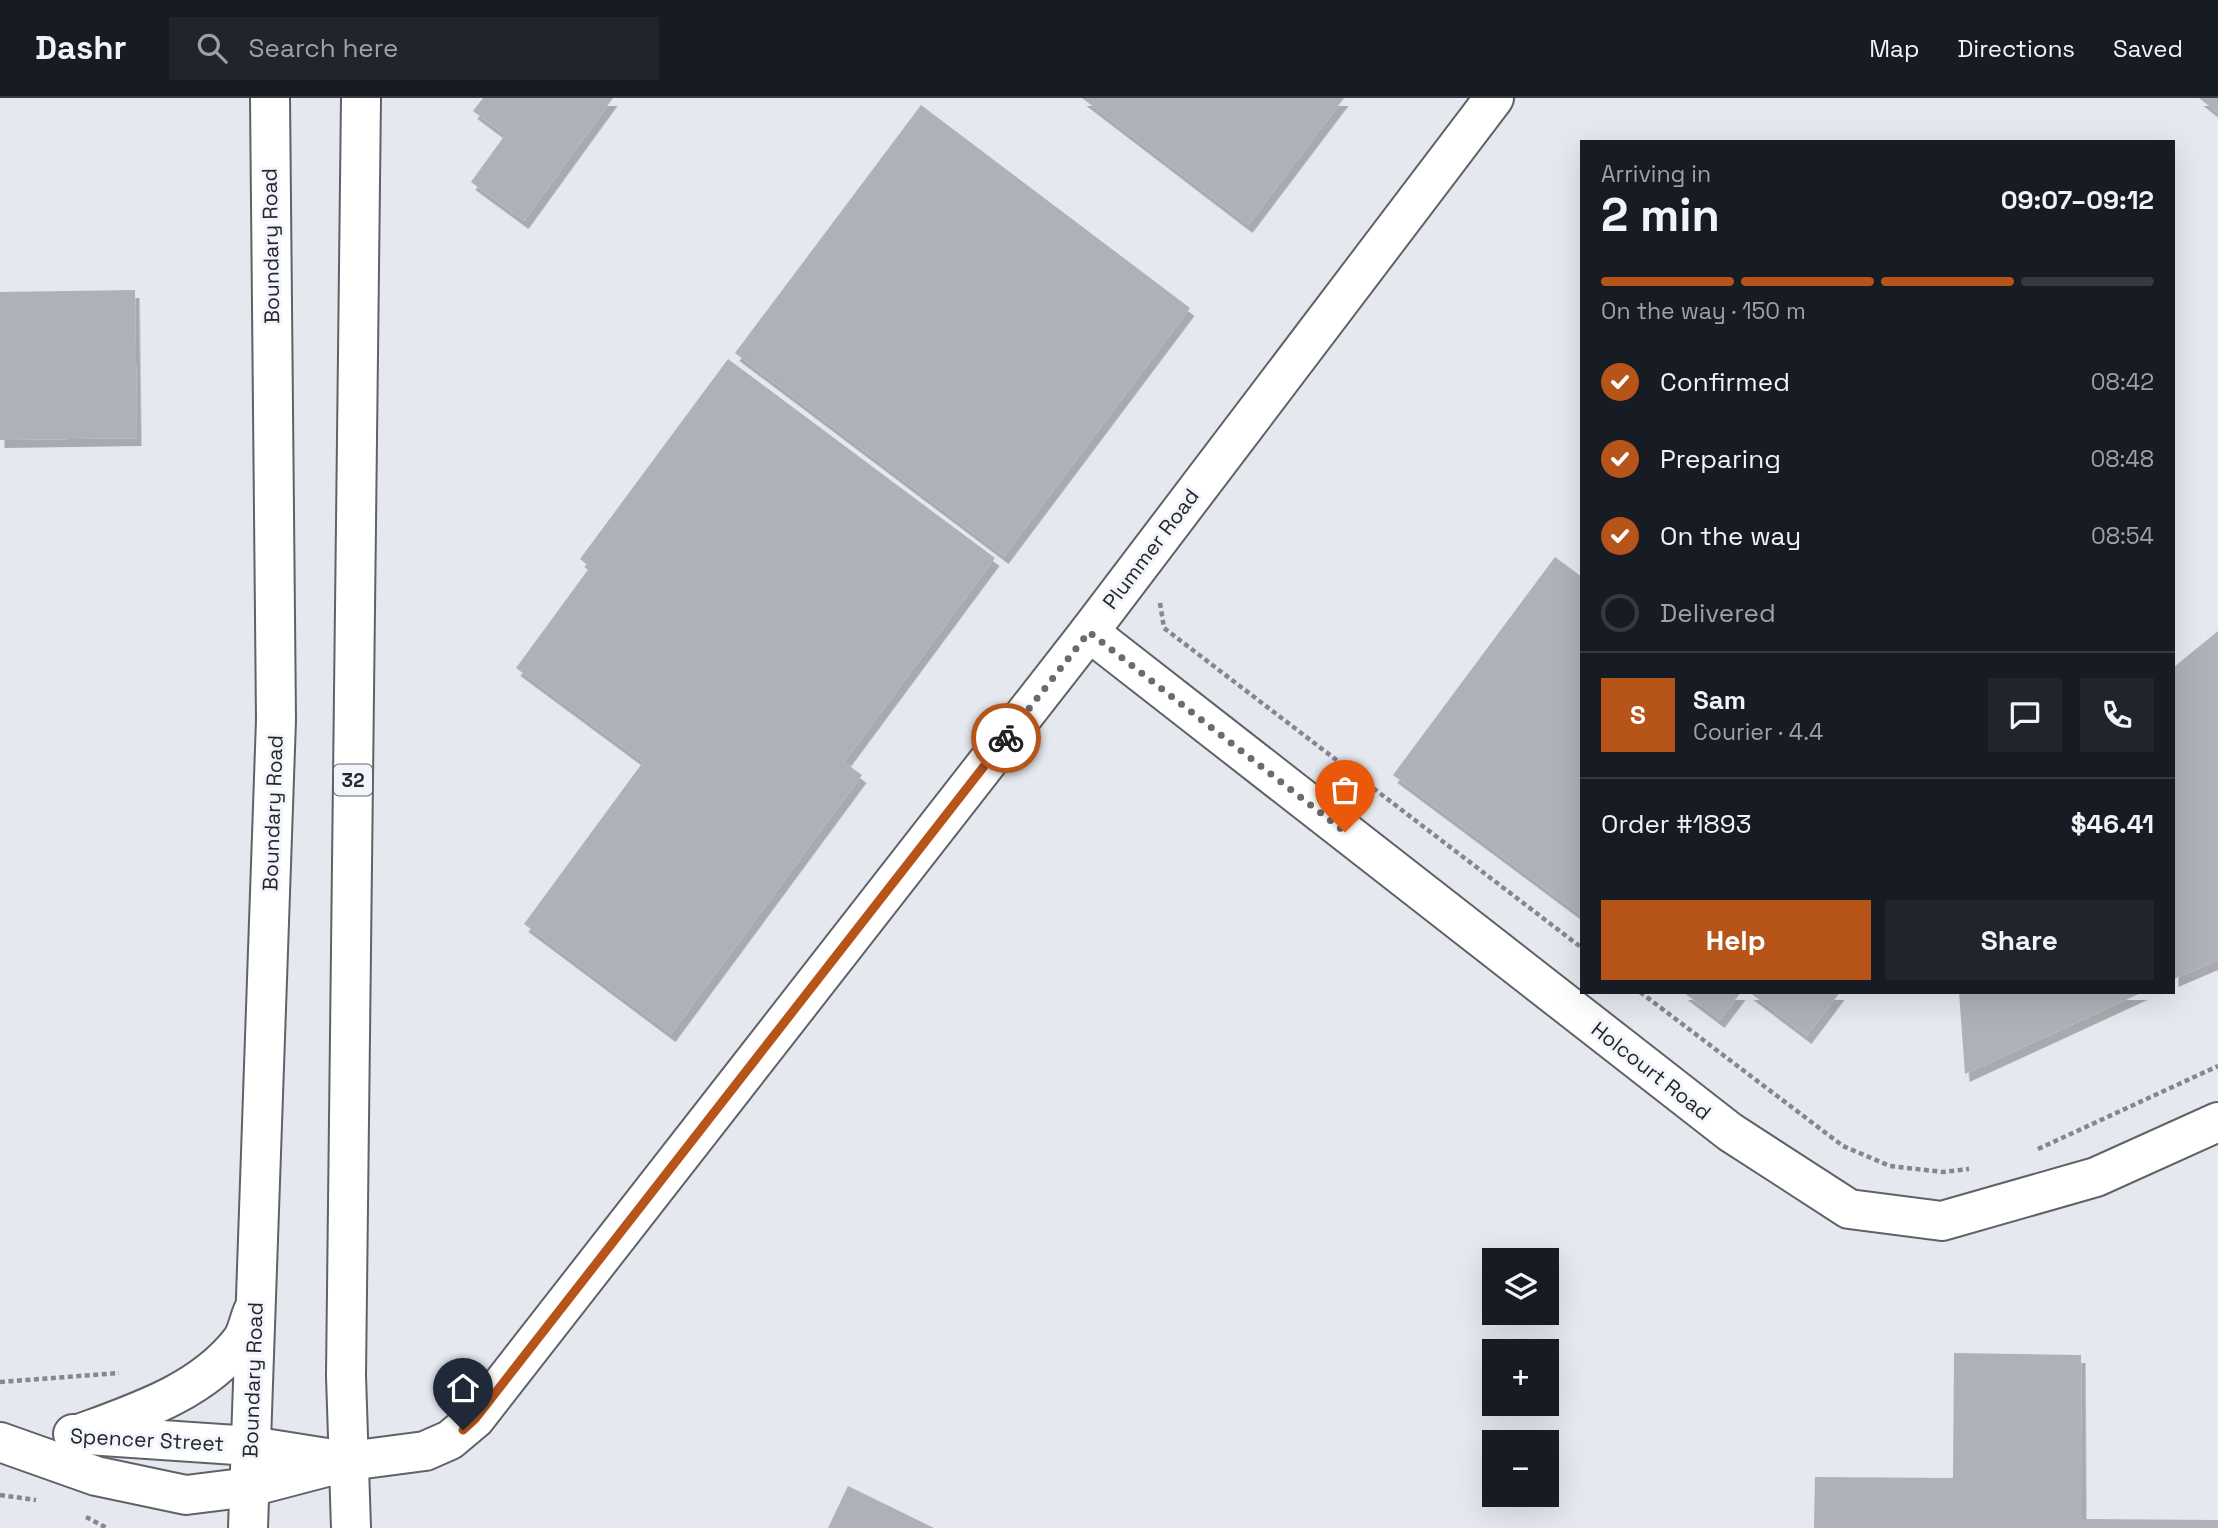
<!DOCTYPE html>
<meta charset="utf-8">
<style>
:root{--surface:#171b24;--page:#20242c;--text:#f1f3f6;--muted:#9ea1a6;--line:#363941;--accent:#b6541a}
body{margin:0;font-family:"Space Grotesk",sans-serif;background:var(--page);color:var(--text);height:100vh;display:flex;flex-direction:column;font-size:26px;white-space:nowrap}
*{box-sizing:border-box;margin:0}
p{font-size:23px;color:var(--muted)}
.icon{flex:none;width:38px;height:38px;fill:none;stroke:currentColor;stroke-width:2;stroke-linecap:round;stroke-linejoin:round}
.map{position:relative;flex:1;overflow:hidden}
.details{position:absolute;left:1580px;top:42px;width:595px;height:854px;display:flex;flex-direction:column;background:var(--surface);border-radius:0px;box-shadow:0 7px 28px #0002}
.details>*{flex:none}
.fabs{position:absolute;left:1482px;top:1150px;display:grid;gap:14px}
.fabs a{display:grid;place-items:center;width:77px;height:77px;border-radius:0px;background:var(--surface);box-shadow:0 7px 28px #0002;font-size:35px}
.pin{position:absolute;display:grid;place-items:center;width:60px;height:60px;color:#fff;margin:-72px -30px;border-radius:50% 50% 50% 0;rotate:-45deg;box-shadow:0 0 7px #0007}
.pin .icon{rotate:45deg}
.courier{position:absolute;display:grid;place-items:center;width:70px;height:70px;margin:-35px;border:5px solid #b6541a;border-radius:50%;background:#fff;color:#222;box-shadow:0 2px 9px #0007}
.headline em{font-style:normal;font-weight:700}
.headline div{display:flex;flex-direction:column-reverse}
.headline{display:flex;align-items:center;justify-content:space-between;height:119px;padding:0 21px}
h1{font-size:46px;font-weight:700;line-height:52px}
.bar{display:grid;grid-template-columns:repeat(4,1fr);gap:10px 7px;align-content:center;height:84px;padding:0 21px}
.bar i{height:9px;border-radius:5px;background:var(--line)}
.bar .active{background:var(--accent)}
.bar p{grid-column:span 4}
.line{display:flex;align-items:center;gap:18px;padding:0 21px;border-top:2px solid var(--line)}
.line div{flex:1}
.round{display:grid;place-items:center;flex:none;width:74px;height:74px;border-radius:0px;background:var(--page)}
ol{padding:0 21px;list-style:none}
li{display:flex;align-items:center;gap:21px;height:77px}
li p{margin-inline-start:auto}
li .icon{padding:7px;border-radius:50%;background:var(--accent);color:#fff;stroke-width:4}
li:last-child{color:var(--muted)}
li i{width:38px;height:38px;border:4px solid var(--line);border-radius:50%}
.button{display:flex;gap:14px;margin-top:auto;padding:14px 21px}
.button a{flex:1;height:80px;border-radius:0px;background:var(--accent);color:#fff;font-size:28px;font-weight:700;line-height:80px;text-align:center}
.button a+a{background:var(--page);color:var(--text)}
header{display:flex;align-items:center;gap:42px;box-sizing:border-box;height:98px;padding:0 35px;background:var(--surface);border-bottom:2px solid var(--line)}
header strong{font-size:33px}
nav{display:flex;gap:38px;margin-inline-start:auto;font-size:24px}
.search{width:490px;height:63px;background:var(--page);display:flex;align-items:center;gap:18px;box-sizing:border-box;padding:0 24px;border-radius:0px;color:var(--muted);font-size:26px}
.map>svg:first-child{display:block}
.building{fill:#aeb1b7;filter:url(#shadow)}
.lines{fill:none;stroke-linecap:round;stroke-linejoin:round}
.minor-casing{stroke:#5f6267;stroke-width:42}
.major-casing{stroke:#5f6267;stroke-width:42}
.path{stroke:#85878b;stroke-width:4.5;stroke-dasharray:5 3.5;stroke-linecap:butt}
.minor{stroke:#fff;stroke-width:38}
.major{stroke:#fff;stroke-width:38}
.done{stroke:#696b6e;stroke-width:7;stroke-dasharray:0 12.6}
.route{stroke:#b6541a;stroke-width:9}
.labels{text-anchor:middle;stroke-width:6;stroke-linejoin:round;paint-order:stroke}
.shield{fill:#f2f6fc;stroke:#636568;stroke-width:2}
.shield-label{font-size:19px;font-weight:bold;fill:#262729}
.street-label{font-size:21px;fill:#262729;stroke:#f2f6fc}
</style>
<header>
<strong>Dashr</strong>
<div class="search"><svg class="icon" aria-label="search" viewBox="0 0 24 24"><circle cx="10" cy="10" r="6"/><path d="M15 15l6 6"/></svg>Search here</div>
<nav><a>Map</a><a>Directions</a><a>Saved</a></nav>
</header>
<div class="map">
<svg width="2218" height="1430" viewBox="0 0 2218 1430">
<defs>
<filter id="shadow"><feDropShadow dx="4.5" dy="8" stdDeviation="0" flood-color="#0004"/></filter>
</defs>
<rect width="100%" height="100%" fill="#e5e8ee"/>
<g class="building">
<path d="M483,0h130l-89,123 -53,-39 34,-47 -32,-24z"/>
<path d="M1082,0h262l-96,127z"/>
<path d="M2199,0h19v15z"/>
<path d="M921,7l269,203 -186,248 -269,-203z"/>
<path d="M135,192l2,148 -137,2v-148z"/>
<path d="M728,261l267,199 -151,204 18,13 -191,259 -147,-110 119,-162 -127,-94 74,-101 -10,-8z"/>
<path d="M1555,459l27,20v339l-189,-141z"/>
<path d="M2218,533v329l-44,19v-312z"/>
<path d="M1683,894h58l-21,28z"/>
<path d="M1749,894h91l-33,44z"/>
<path d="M1959,894h184l-178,82z"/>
<path d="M1954,1255l127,2 1,164 136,1v8h-404l1,-51 138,1z"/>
<path d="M848,1388l86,42h-106z"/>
</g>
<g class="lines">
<defs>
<g id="minor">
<path d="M1089,534l641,500 119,77 93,12 154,-44 122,-55"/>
<path d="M73,1336l178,12 82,13"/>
<path d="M0,1344l96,34 90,19 64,-8 99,-26 76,-10 25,-11 25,-21 614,-787 405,-534"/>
</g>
<g id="major">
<path d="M79,1336c57,-21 123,-42 162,-93 6,-8 8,-21 12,-30"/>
<path d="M248,1430l28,-808 -6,-622"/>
<path d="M351,1430l-5,-152 15,-1278"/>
</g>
</defs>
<use href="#minor" class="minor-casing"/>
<use href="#major" class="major-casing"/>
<g class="path">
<path d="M1160,505l4,25 418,320"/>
<path d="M1640,894l203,154 47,20 53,6 26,-3"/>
<path d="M2038,1051l180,-83"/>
<path d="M0,1284l119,-9"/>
<path d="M0,1397l36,5"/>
<path d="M86,1419l21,11"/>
</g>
<use href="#minor" class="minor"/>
<use href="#major" class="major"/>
</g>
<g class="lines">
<path class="done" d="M1006,640l83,-106 256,200"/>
<path class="route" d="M463,1332l12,-11 531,-681"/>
</g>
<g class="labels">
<rect class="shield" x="334" y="666.5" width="38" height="31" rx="5"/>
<g class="shield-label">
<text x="353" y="689">32</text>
</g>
<g class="street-label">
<text transform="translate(271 148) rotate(-91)" y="7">Boundary Road</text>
<text transform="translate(1151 451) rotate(-53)" y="7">Plummer Road</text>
<text transform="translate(273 715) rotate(-88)" y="7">Boundary Road</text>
<text transform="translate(1651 973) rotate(38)" y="7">Holcourt Road</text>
<text transform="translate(253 1282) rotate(-88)" y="7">Boundary Road</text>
<text transform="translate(147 1342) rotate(3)" y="7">Spencer Street</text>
</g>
</g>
</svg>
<div class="fabs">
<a><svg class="icon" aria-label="layers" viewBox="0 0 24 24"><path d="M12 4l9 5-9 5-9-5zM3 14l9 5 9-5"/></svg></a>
<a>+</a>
<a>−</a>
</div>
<div class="pin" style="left:1345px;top:734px;background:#ea580c"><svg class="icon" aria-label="bag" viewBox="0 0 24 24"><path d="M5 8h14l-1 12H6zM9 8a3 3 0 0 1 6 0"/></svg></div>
<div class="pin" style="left:463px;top:1332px;background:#1f2937"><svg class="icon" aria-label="home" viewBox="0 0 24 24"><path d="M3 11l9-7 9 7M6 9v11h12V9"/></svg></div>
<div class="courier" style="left:1006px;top:640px"><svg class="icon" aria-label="bike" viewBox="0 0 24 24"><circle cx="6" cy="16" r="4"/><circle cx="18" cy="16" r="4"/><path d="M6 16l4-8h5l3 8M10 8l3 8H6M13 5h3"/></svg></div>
<section class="details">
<div class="headline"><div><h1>2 min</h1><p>Arriving in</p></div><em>09:07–09:12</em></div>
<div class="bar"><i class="active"></i><i class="active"></i><i class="active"></i><i></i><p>On the way · 150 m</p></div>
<ol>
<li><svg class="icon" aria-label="check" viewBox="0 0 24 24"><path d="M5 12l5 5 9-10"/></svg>Confirmed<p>08:42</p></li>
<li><svg class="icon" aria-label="check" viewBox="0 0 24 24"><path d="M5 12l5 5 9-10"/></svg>Preparing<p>08:48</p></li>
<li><svg class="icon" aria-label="check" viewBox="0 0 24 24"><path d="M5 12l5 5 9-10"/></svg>On the way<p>08:54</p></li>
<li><i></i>Delivered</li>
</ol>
<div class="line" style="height:126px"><b class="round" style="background:var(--accent);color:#fff">S</b><div><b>Sam</b><p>Courier · 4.4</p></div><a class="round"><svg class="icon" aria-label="chat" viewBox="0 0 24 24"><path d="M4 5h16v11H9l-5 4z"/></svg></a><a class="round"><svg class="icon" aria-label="phone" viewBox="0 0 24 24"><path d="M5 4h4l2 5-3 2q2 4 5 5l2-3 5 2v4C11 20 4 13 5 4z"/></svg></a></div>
<div class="line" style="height:91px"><div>Order #1893</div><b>$46.41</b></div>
<div class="button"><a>Help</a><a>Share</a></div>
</section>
</div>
